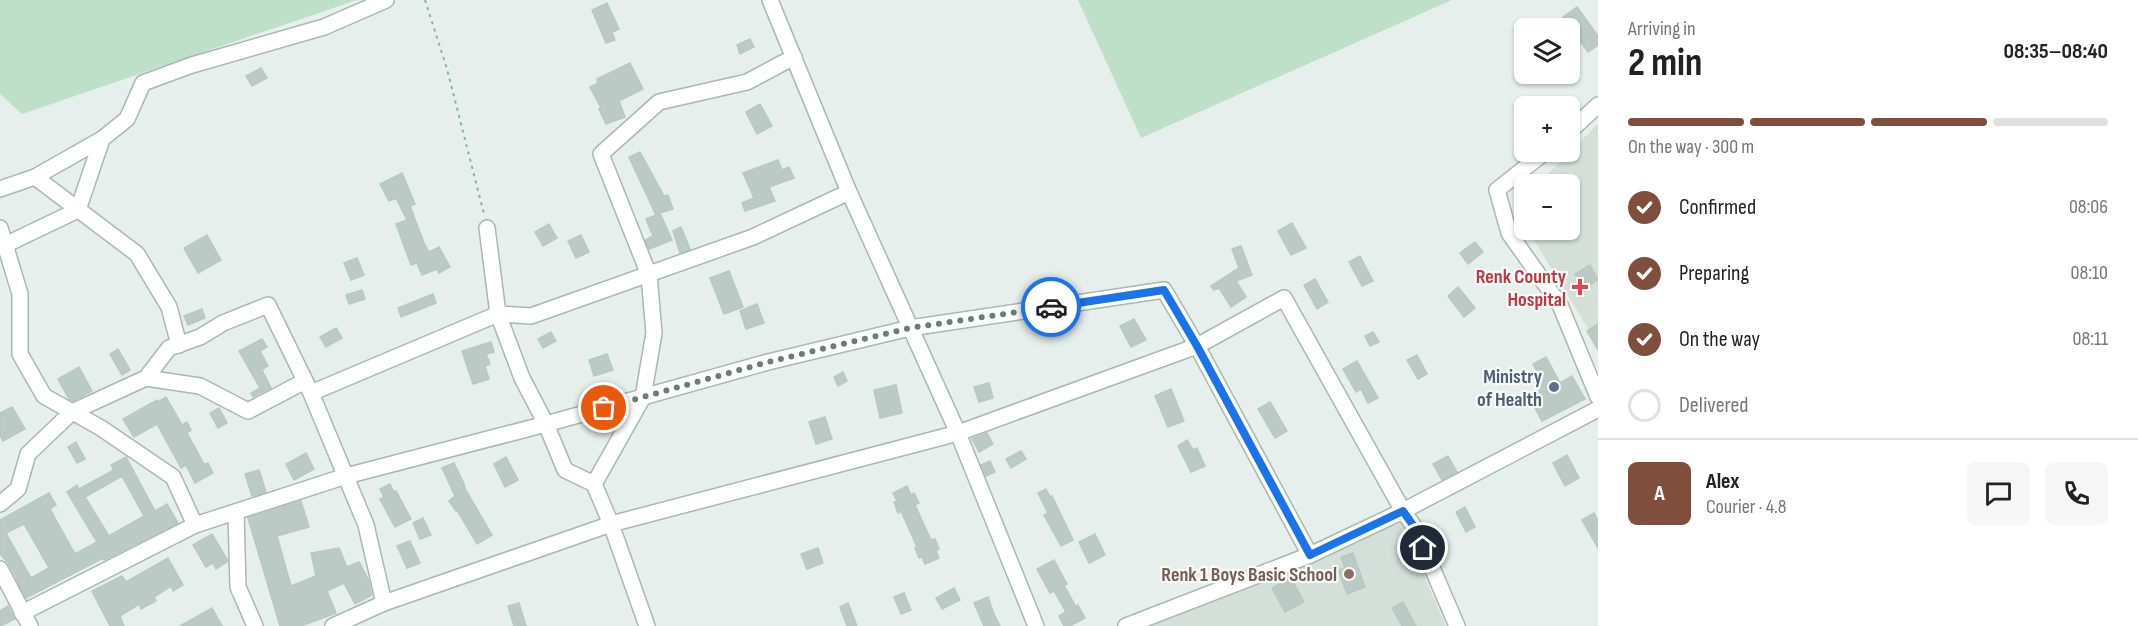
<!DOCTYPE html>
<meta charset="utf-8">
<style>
:root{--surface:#fff;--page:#f6f6f6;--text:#222;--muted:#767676;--line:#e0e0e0;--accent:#804e3d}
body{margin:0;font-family:"Sofia Sans Condensed",sans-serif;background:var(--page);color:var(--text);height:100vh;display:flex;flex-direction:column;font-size:22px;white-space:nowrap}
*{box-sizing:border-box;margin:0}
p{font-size:20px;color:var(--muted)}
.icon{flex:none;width:33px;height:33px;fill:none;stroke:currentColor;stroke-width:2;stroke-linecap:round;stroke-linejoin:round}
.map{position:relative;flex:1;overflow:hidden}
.panel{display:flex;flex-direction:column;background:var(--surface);width:540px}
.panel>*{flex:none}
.fabs{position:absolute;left:1514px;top:18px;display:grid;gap:12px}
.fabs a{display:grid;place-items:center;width:66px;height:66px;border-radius:9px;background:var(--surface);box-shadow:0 2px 4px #0004;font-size:30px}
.pin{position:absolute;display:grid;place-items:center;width:51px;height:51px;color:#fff;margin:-26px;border:3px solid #fff;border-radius:50%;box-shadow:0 2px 6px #0007}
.courier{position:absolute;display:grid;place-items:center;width:60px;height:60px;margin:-30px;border:4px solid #1a73e8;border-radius:50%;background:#fff;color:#222;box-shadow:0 2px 8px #0007}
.headline em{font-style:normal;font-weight:700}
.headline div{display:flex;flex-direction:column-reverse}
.headline{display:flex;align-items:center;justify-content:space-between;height:102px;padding:0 30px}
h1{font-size:39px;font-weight:700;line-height:45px}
.bar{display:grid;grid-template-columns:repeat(4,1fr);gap:9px 6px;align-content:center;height:72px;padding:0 30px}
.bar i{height:8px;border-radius:4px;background:var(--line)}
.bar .current{background:var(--accent)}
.bar p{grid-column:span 4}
.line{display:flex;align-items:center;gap:15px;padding:0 30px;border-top:2px solid var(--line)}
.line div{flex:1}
.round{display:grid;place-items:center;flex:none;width:63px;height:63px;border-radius:9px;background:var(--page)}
ol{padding:0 30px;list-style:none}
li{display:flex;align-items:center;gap:18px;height:66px}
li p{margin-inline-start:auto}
li .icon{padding:6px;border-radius:50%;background:var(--accent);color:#fff;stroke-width:4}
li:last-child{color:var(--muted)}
li i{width:33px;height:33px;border:3px solid var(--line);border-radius:50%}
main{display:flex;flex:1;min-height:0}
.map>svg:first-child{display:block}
.built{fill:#d4dfda}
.green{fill:#bfe0c8}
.building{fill:#bbcac4;stroke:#b8c9c2;stroke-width:1.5;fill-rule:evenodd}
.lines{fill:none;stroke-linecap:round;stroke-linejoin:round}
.minor-casing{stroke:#a8b8b2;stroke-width:18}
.path{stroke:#86b3a5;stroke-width:2;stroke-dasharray:3 4.5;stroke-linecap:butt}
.minor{stroke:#fff;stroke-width:15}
.done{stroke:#687f78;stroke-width:6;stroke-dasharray:0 10.8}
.route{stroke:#1a73e8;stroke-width:8}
.health-dot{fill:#e0444e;stroke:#f7fbf9;stroke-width:2}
.service-dot{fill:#5c6f8a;stroke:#f7fbf9;stroke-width:2}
.education-dot{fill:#8d6e63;stroke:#f7fbf9;stroke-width:2}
.labels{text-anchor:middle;stroke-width:4.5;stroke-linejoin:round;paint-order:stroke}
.health-label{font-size:20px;font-weight:bold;fill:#be3a42;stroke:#f7fbf9;text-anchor:end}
.service-label{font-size:20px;font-weight:bold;fill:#4e5e75;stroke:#f7fbf9;text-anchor:end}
.education-label{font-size:20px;font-weight:bold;fill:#785e54;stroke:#f7fbf9;text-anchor:end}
</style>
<main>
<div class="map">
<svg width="1598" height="626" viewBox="0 0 1598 626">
<rect width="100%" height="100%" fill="#e6efeb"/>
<g class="built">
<path d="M1598,124v221l-70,-115h41v-46h-31z"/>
<path d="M1401,522l45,104h-296z"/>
</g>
<g class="green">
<path d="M0,0h357l-335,114 -22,-20z"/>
<path d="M1078,0h374l-311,138z"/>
</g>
<g class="building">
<path d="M607,3l12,26 -7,3 3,8 -9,3 -14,-33z"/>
<path d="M1577,7l21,29v9l-10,7 -25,-35z"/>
<path d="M750,39l4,8 -14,7 -3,-9z"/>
<path d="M630,63l13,26 -24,12 6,16 -19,7 -7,-15 2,-1 -11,-21 8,-4 -1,-4z"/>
<path d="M261,68l6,10 -15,8 -6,-10z"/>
<path d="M760,104l12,22 -15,8 -11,-22z"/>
<path d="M640,152l24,44 4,-1 5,14 -13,4 12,27 -23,9 -4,-9 8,-4 -7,-17 13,-5 -3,1 -27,-58z"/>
<path d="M778,160l4,10 7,-3 5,11 -25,9 6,14 -30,10 -3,-8 12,-5 -11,-25z"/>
<path d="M402,173l13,31 -5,2 14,37 5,9 10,-5 11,20 -11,6 -2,-4 -15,6 -5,-12 -6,2 -15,-41 11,-4 -11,-22 -7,3 -9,-17z"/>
<path d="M1292,223l14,25 -15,7 -13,-24z"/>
<path d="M549,224l8,14 -14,8 -8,-14z"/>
<path d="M681,227l9,22 -10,4 -7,-22z"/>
<path d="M207,235l14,25 -23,13 -14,-25z"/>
<path d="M581,235l8,17 -13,6 -8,-17z"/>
<path d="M1475,242l8,10 -15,12 -8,-11z"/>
<path d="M1241,246l11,29 -16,6 10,16 -15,10 -12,-19 -5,2 -3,-4 28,-18 -7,-19z"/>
<path d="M1360,256l13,25 -11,5 -13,-24z"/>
<path d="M357,258l7,17 -13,5 -7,-17z"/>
<path d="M1590,265l8,15 -15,9 -8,-15z"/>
<path d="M729,271l14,36 -19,7 -14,-36z"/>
<path d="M1315,279l13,23 -11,7 -13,-24z"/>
<path d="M1458,287l17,21 -11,9 -16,-21z"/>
<path d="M362,290l3,9 -16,5 -3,-9z"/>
<path d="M433,294l3,9 -35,14 -3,-9z"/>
<path d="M757,304l7,19 -18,6 -6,-18z"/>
<path d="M202,309l3,9 -17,7 -4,-9z"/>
<path d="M1134,319l12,21 -15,7 -11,-21z"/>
<path d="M1598,324v26l-11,-19z"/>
<path d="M336,328l6,10 -16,9 -6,-10z"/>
<path d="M551,332l5,9 -13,7 -5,-9z"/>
<path d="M1373,332l6,10 -9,4 -5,-10z"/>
<path d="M262,339l5,8 -7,4 8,15 -6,4 9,18 -18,9 -2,-4 9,-5 -21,-37z"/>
<path d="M491,342l3,10 -8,2 4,10 -5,2 4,13 -16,5 -11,-33z"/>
<path d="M118,349l12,21 -8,5 -12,-21z"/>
<path d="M607,354l6,16 -19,6 -5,-16z"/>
<path d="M1417,355l10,19 -9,5 -11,-19z"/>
<path d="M1546,357l14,26 12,-7 13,23 -43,22 -13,-24 12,-7 -5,-9 5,-3 -8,-14z"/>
<path d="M1357,361l21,37 -10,5 -7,-14 -5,3 -13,-23z"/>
<path d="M79,367l13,24 -19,10 -4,-2 -11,-20z"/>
<path d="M843,372l4,9 -9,5 -4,-9z"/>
<path d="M989,383l4,15 -14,4 -5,-15z"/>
<path d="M896,385l6,28 -22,5 -6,-28z"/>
<path d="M1171,389l13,32 -16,6 -13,-31z"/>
<path d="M166,397l16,28 5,-3 4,8 -4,3 17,31 4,-1 5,10 -18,10 -9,-18 -5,3 -24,-44 -23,13 -11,-18 34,-19 1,2z"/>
<path d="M1270,402l17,29 -12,7 -17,-29z"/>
<path d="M12,407l13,22 -22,12 -3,-6v-22z"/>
<path d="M219,408l8,15 -9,5 -8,-15z"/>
<path d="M825,417l7,22 -16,5 -7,-22z"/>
<path d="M987,433l6,11 -14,8 -7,-13z"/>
<path d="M1187,440l6,10 4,-2 8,18 -14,6 -13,-26z"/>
<path d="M76,442l9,17 -8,4 -9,-16z"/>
<path d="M1021,451l5,8 -15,9 -5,-9z"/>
<path d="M306,453l8,16 -20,11 -8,-16z"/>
<path d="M1567,455l12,23 -14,8 -12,-23z"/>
<path d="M1448,456l9,16 -15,8 -9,-16z"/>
<path d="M126,457l29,54 12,-7 11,19 -74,37 -1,-2 -77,40 -17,-34 -9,-10v-34l49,-27 7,12 -6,4 25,45 22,-12 -30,-50 10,-7 2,4 35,-19 -3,-5zM122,476l22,40 -35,20 -24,-39zM24,524l25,44 -18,10 -25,-45z"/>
<path d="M506,457l12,23 -13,7 -11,-23z"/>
<path d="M990,461l5,11 -9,4 -5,-11z"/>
<path d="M454,463l11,23 -1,1 28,48 -15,9 -20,-34 -1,1 -7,-10 6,-5 -13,-28z"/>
<path d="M259,470l7,22 -14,4 -7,-22z"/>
<path d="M390,484l4,8 2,-1 15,28 -16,8 -15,-28 4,-2 -4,-8z"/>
<path d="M907,486l4,9 3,-2 5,10 -4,2 16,35 4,-1 4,10 -3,2 3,7 -14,6 -3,-7 -3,1 -4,-10 2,-1 -16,-36 -3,2 -4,-11 3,-1 -4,-8z"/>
<path d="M1046,489l4,8 2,-1 21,44 -12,6 -17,-31 4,-2 -10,-20z"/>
<path d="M301,501l8,26 -32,9 14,50 25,-10 -5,-23 28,-5 8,19 12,-5 9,17 4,16 -17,9 -11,-21 -17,8 9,22 -35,13h-21l-32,-108z"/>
<path d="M1465,507l10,20 -9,5 -10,-20z"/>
<path d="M1594,513l4,7v28l-16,-28z"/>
<path d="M423,518l8,17 -11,4 -7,-16z"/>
<path d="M212,534l16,27 -12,8 -3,-6 -7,4 -13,-22z"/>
<path d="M1095,534l10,21 -16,8 -10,-21z"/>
<path d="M410,541l10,22 -13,5 -10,-22z"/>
<path d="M818,548l5,15 -16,6 -6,-15z"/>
<path d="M1353,553l12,34 -18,7 -9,-24 7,-2 -4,-11z"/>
<path d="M168,558l15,27 -10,6 -2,-5 -17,11 2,4 -15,8 -2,-5 -19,12 4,10h-14l-18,-35 30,-15 4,6z"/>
<path d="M1054,560l13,24 -3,1 12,22 2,-2 7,13 -15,8h-6l-5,-10 7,-4 -12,-21 -4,2 -13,-24z"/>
<path d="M1291,578l13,24 -19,10 -13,-24z"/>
<path d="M954,588l6,12 -18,9 -6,-11z"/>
<path d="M904,593l7,17 -10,4 -7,-17z"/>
<path d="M988,597l6,17 6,12h-16l-10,-23z"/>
<path d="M1403,602l13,24h-14l-10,-18z"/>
<path d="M519,603l7,23h-12l-6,-20z"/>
<path d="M848,603l9,23h-10l-7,-19z"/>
<path d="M8,606l7,13 -15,7v-15z"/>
<path d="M212,608l10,18h-42z"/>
</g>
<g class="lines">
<defs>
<g id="minor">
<path d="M770,0l79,192 109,241 78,193"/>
<path d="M1569,132l29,-27"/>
<path d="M1545,152l-48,38 12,43 51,72 38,92"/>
<path d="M35,177l102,77 32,53 10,38"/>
<path d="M0,189l35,-12 67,-38"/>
<path d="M0,228l20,66v60l24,42 57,32 72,49 22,48"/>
<path d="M487,228l11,86 24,64 24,46 19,46 29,14"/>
<path d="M5,245l73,-35 24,-71 25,-20 16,-36 49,-18 132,-38 62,-27"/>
<path d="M146,378l54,8 48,25 57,-30"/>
<path d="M311,393l187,-79 33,2 222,-79 96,-45"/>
<path d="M0,504l18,-15 10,-35 44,-42 74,-34 23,-30 31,-11 23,-14 45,-18 43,88 55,132 18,78"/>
<path d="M236,512l2,75 17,39"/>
<path d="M0,569l30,57"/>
<path d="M22,613l173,-88 151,-49 200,-52 222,-62 142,-34 254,-38 33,56 113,209"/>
<path d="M333,626l51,-23 227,-79 347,-91 239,-87 87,-48 119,213 195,-102"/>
<path d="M647,626l-36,-102 -17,-40 49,-87 11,-64 -5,-58 -48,-121 58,-52 88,-20 47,-25"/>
<path d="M1126,626l184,-71 93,-44 12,17 42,98"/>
</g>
</defs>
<use href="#minor" class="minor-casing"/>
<path class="path" d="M425,0l22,69 37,145"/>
<use href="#minor" class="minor"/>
</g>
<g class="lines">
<path class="done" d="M604,408l164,-46 142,-34 141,-21"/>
<path class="route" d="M1051,307l113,-17 33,56 113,209 93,-44 12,17 8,20"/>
</g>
<path class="health-dot" d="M1577 278h6v6h6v6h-6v6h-6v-6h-6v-6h6z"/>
<circle class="service-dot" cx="1554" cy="387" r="6"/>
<circle class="education-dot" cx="1349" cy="574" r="6"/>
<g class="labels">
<g class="health-label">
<text x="1566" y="283">Renk County<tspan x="1566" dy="23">Hospital</tspan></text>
</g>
<g class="service-label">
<text x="1542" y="383">Ministry<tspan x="1542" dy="23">of Health</tspan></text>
</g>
<g class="education-label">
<text x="1337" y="581">Renk 1 Boys Basic School</text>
</g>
</g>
</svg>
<div class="fabs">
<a><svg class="icon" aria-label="layers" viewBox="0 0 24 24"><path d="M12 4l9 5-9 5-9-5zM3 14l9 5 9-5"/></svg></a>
<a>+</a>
<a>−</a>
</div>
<div class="pin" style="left:604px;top:408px;background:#ea580c"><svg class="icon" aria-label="bag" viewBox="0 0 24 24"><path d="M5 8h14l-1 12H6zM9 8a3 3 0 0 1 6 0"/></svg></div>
<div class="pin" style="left:1423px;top:548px;background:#1f2937"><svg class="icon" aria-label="home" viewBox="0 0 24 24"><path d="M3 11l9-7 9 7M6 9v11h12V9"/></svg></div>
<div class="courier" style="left:1051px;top:307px"><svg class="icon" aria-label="car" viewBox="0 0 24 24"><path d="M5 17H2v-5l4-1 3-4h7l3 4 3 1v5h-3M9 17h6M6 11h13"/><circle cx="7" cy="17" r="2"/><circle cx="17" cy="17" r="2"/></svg></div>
</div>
<section class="panel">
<div class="headline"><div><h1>2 min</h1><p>Arriving in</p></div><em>08:35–08:40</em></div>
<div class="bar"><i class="current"></i><i class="current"></i><i class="current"></i><i></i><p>On the way · 300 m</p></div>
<ol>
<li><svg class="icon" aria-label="check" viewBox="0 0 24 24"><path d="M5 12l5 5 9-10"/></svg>Confirmed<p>08:06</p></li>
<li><svg class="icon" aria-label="check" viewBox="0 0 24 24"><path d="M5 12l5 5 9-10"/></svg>Preparing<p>08:10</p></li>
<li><svg class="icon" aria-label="check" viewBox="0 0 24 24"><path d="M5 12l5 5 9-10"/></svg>On the way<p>08:11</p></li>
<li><i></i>Delivered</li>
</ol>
<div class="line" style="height:108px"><b class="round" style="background:var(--accent);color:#fff">A</b><div><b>Alex</b><p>Courier · 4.8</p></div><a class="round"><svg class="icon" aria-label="chat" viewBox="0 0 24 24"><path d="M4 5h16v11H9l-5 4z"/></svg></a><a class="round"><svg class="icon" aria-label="phone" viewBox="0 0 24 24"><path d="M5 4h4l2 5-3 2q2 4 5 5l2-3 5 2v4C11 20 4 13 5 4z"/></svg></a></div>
</section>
</main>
